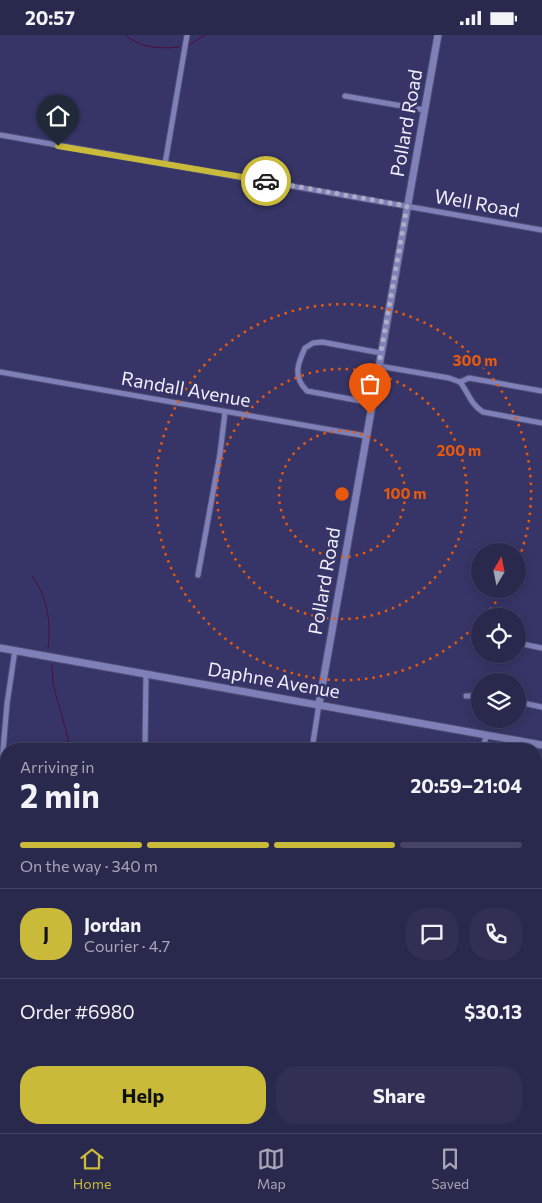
<!DOCTYPE html>
<meta charset="utf-8">
<style>
:root{--surface:#29284d;--page:#313054;--text:#f1f3f6;--muted:#a5a6b6;--line:#454465;--accent:#c9ba3a}
body{margin:0;font-family:Commissioner,sans-serif;background:var(--page);color:var(--text);height:100vh;display:flex;flex-direction:column;font-size:19px;white-space:nowrap}
*{box-sizing:border-box;margin:0}
p{font-size:16px;color:var(--muted)}
.icon{flex:none;width:28px;height:28px;fill:none;stroke:currentColor;stroke-width:2;stroke-linecap:round;stroke-linejoin:round}
.map{position:relative;flex:1;overflow:hidden}
.sheet{position:absolute;left:0px;top:708px;width:542px;height:391px;display:flex;flex-direction:column;background:var(--surface);border-radius:20px 20px 0 0;box-shadow:0 2px 12px #0003,0 0 0 1px var(--line)}
.sheet>*{flex:none}
.needle{width:32px;rotate:10deg}
.fabs{position:absolute;left:471px;top:508px;display:grid;gap:10px}
.fabs a{display:grid;place-items:center;width:55px;height:55px;border-radius:50%;background:var(--surface);box-shadow:0 2px 12px #0003,0 0 0 1px var(--line);font-size:25px}
.pin{position:absolute;display:grid;place-items:center;width:42px;height:42px;color:#fff;margin:-51px -21px;border-radius:50% 50% 50% 0;rotate:-45deg;box-shadow:0 0 5px #0007}
.pin .icon{rotate:45deg}
.courier{position:absolute;display:grid;place-items:center;width:50px;height:50px;margin:-25px;border:4px solid #c9ba3a;border-radius:50%;background:#fff;color:#222;box-shadow:0 1px 6px #0007}
.summary em{font-style:normal;font-weight:700}
.summary div{display:flex;flex-direction:column-reverse}
.summary{display:flex;align-items:center;justify-content:space-between;height:85px;padding:0 20px}
h1{font-size:32px;font-weight:700;line-height:38px}
.bar{display:grid;grid-template-columns:repeat(4,1fr);gap:8px 5px;align-content:center;height:60px;padding:0 20px}
.bar i{height:6px;border-radius:4px;background:var(--line)}
.bar .active{background:var(--accent)}
.bar p{grid-column:span 4}
.line{display:flex;align-items:center;gap:12px;padding:0 20px;border-top:1px solid var(--line)}
.line div{flex:1}
.round{display:grid;place-items:center;flex:none;width:52px;height:52px;border-radius:20px;background:var(--page)}
.cta{display:flex;gap:10px;margin-top:auto;padding:10px 20px}
.cta a{flex:1;height:58px;border-radius:20px;background:var(--accent);color:#111;font-size:20px;font-weight:700;line-height:58px;text-align:center}
.cta a+a{background:var(--page);color:var(--text)}
.status{display:flex;justify-content:space-between;align-items:center;height:35px;padding:0 25px;background:var(--surface);direction:ltr}
.status svg{height:14px;fill:currentColor}
.dock{display:flex;justify-content:space-around;align-items:center;height:70px;border-top:1px solid var(--line);background:var(--surface);font-size:14px;color:var(--muted)}
.dock a{display:grid;justify-items:center;gap:2px}
.dock .active{color:var(--accent)}
.map>svg:first-child{display:block}
.green{fill:#58521d}
.lines{fill:none;stroke-linecap:round;stroke-linejoin:round}
.stream{stroke:#4e0e3b;stroke-width:1}
.street-casing{stroke:#504e74;stroke-width:7}
.secondary-casing{stroke:#504e74;stroke-width:9}
.street{stroke:#7f80b8;stroke-width:5}
.secondary{stroke:#7f80b8;stroke-width:7}
.done{stroke:#adadc7;stroke-width:5;stroke-dasharray:0 9}
.route{stroke:#c9ba3a;stroke-width:6}
.ring{fill:none;stroke:#e8590c;stroke-width:2.5;stroke-dasharray:2.5 5}
.labels{text-anchor:middle;stroke-width:5;stroke-linejoin:round;paint-order:stroke}
.street-label{font-size:19px;fill:#edeefb;stroke:#373567}
.centre{fill:#e8590c;stroke:#373567;stroke-width:2.5}
.ring-label{font-size:15px;text-anchor:middle;font-weight:bold;fill:#e8590c;stroke:#373567;stroke-width:5;stroke-linejoin:round;paint-order:stroke}
</style>
<div class="status"><b>20:57</b><svg viewBox="0 0 49 12"><path d="M0 12V9h3v3zM5 12V6h3v6zM10 12V3h3v9zM15 12V0h3v12zM26 1h20v11H26zM47 4h2v5h-2z"/></svg></div>
<div class="map">
<svg width="542" height="1098" viewBox="0 0 542 1098">
<rect width="100%" height="100%" fill="#373567"/>
<g class="green">
<path d="M0,796l6,3v168h-6v-118l2,-8 -2,-1z"/>
<path d="M26,1092l47,1v4l6,1h-54z"/>
<path d="M123,1093v-1l53,1 -1,5h-52z"/>
</g>
<g class="lines">
<g class="stream">
<path d="M126,0c12,13 37,14 53,12"/>
<path d="M189,10l16,-10"/>
<path d="M32,541c16,22 19,46 16,72"/>
<path d="M52,629l1,20 18,65"/>
<path d="M171,1098l1,-6"/>
</g>
<defs>
<g id="street">
<path d="M345,61l80,14"/>
<path d="M0,100l542,95"/>
<path d="M165,129l22,-129"/>
<path d="M379,331l70,12 11,4 9,-4 73,13"/>
<path d="M0,337l366,64"/>
<path d="M460,347c8,10 11,23 23,30l59,11"/>
<path d="M372,368l-65,-12c-14,-14 -10,-26 -2,-43l8,-5 9,-1 59,11"/>
<path d="M198,540l22,-121 5,-42"/>
<path d="M474,600l6,1"/>
<path d="M518,608l24,5"/>
<path d="M466,661h14"/>
<path d="M518,667l24,5"/>
<path d="M145,714l1,-74"/>
<path d="M312,714l7,-45"/>
<path d="M482,714l5,-14"/>
<path d="M0,750l7,-81 8,-54"/>
<path d="M536,827l2,4 -2,5"/>
<path d="M0,975h6"/>
<path d="M536,1037l6,-3"/>
<path d="M237,1098l1,-6"/>
<path d="M482,1098l1,-6"/>
</g>
<g id="secondary">
<path d="M0,613l542,97"/>
<path d="M319,669l119,-669"/>
</g>
</defs>
<use href="#street" class="street-casing"/>
<use href="#secondary" class="secondary-casing"/>
<use href="#street" class="street"/>
<use href="#secondary" class="secondary"/>
</g>
<g class="lines">
<path class="done" d="M266,146l141,25 -37,208"/>
<path class="route" d="M58,111l208,35"/>
</g>
<g class="ring">
<circle cx="342" cy="459" r="63"/>
<circle cx="342" cy="459" r="125"/>
<path d="M504 554A188 188 0 0 1 485 581M479 587A188 188 0 1 1 518 526"/>
</g>
<g class="labels">
<g class="street-label">
<text transform="translate(406 88) rotate(-80)" y="7">Pollard Road</text>
<text transform="translate(477 168) rotate(10)" y="7">Well Road</text>
<text transform="translate(186 354) rotate(10)" y="7">Randall Avenue</text>
<text transform="translate(324 546) rotate(-80)" y="7">Pollard Road</text>
<text transform="translate(274 645) rotate(10)" y="7">Daphne Avenue</text>
</g>
</g>
<circle cx="342" cy="459" r="8" class="centre"/>
<g class="ring-label">
<text x="475" y="331">300 m</text>
<text x="459" y="421">200 m</text>
<text x="405" y="464">100 m</text>
</g>
</svg>
<div class="fabs">
<a><svg class="needle" viewBox="-14 -14 28 28"><path d="M0-13l5 13h-10z" fill="#e53935"/><path d="M0 13l5-13h-10z" fill="#a5a6b6"/></svg></a>
<a><svg class="icon" aria-label="locate" viewBox="0 0 24 24"><circle cx="12" cy="12" r="6"/><path d="M12 2v4M12 18v4M2 12h4M18 12h4"/></svg></a>
<a><svg class="icon" aria-label="layers" viewBox="0 0 24 24"><path d="M12 4l9 5-9 5-9-5zM3 14l9 5 9-5"/></svg></a>
</div>
<div class="pin" style="left:370px;top:379px;background:#ea580c"><svg class="icon" aria-label="bag" viewBox="0 0 24 24"><path d="M5 8h14l-1 12H6zM9 8a3 3 0 0 1 6 0"/></svg></div>
<div class="pin" style="left:58px;top:111px;background:#1f2937"><svg class="icon" aria-label="home" viewBox="0 0 24 24"><path d="M3 11l9-7 9 7M6 9v11h12V9"/></svg></div>
<div class="courier" style="left:266px;top:146px"><svg class="icon" aria-label="car" viewBox="0 0 24 24"><path d="M5 17H2v-5l4-1 3-4h7l3 4 3 1v5h-3M9 17h6M6 11h13"/><circle cx="7" cy="17" r="2"/><circle cx="17" cy="17" r="2"/></svg></div>
<section class="sheet">
<div class="summary"><div><h1>2 min</h1><p>Arriving in</p></div><em>20:59–21:04</em></div>
<div class="bar"><i class="active"></i><i class="active"></i><i class="active"></i><i></i><p>On the way · 340 m</p></div>
<div class="line" style="height:90px"><b class="round" style="background:var(--accent);color:#111">J</b><div><b>Jordan</b><p>Courier · 4.7</p></div><a class="round"><svg class="icon" aria-label="chat" viewBox="0 0 24 24"><path d="M4 5h16v11H9l-5 4z"/></svg></a><a class="round"><svg class="icon" aria-label="phone" viewBox="0 0 24 24"><path d="M5 4h4l2 5-3 2q2 4 5 5l2-3 5 2v4C11 20 4 13 5 4z"/></svg></a></div>
<div class="line" style="height:65px"><div>Order #6980</div><b>$30.13</b></div>
<div class="cta"><a>Help</a><a>Share</a></div>
</section>
</div>
<nav class="dock">
<a class="active"><svg class="icon" aria-label="home" viewBox="0 0 24 24"><path d="M3 11l9-7 9 7M6 9v11h12V9"/></svg>Home</a>
<a><svg class="icon" aria-label="map" viewBox="0 0 24 24"><path d="M3 6l6-2 6 2 6-2v14l-6 2-6-2-6 2zM9 4v14M15 6v14"/></svg>Map</a>
<a><svg class="icon" aria-label="saved" viewBox="0 0 24 24"><path d="M7 4h10v16l-5-4-5 4z"/></svg>Saved</a>
</nav>
